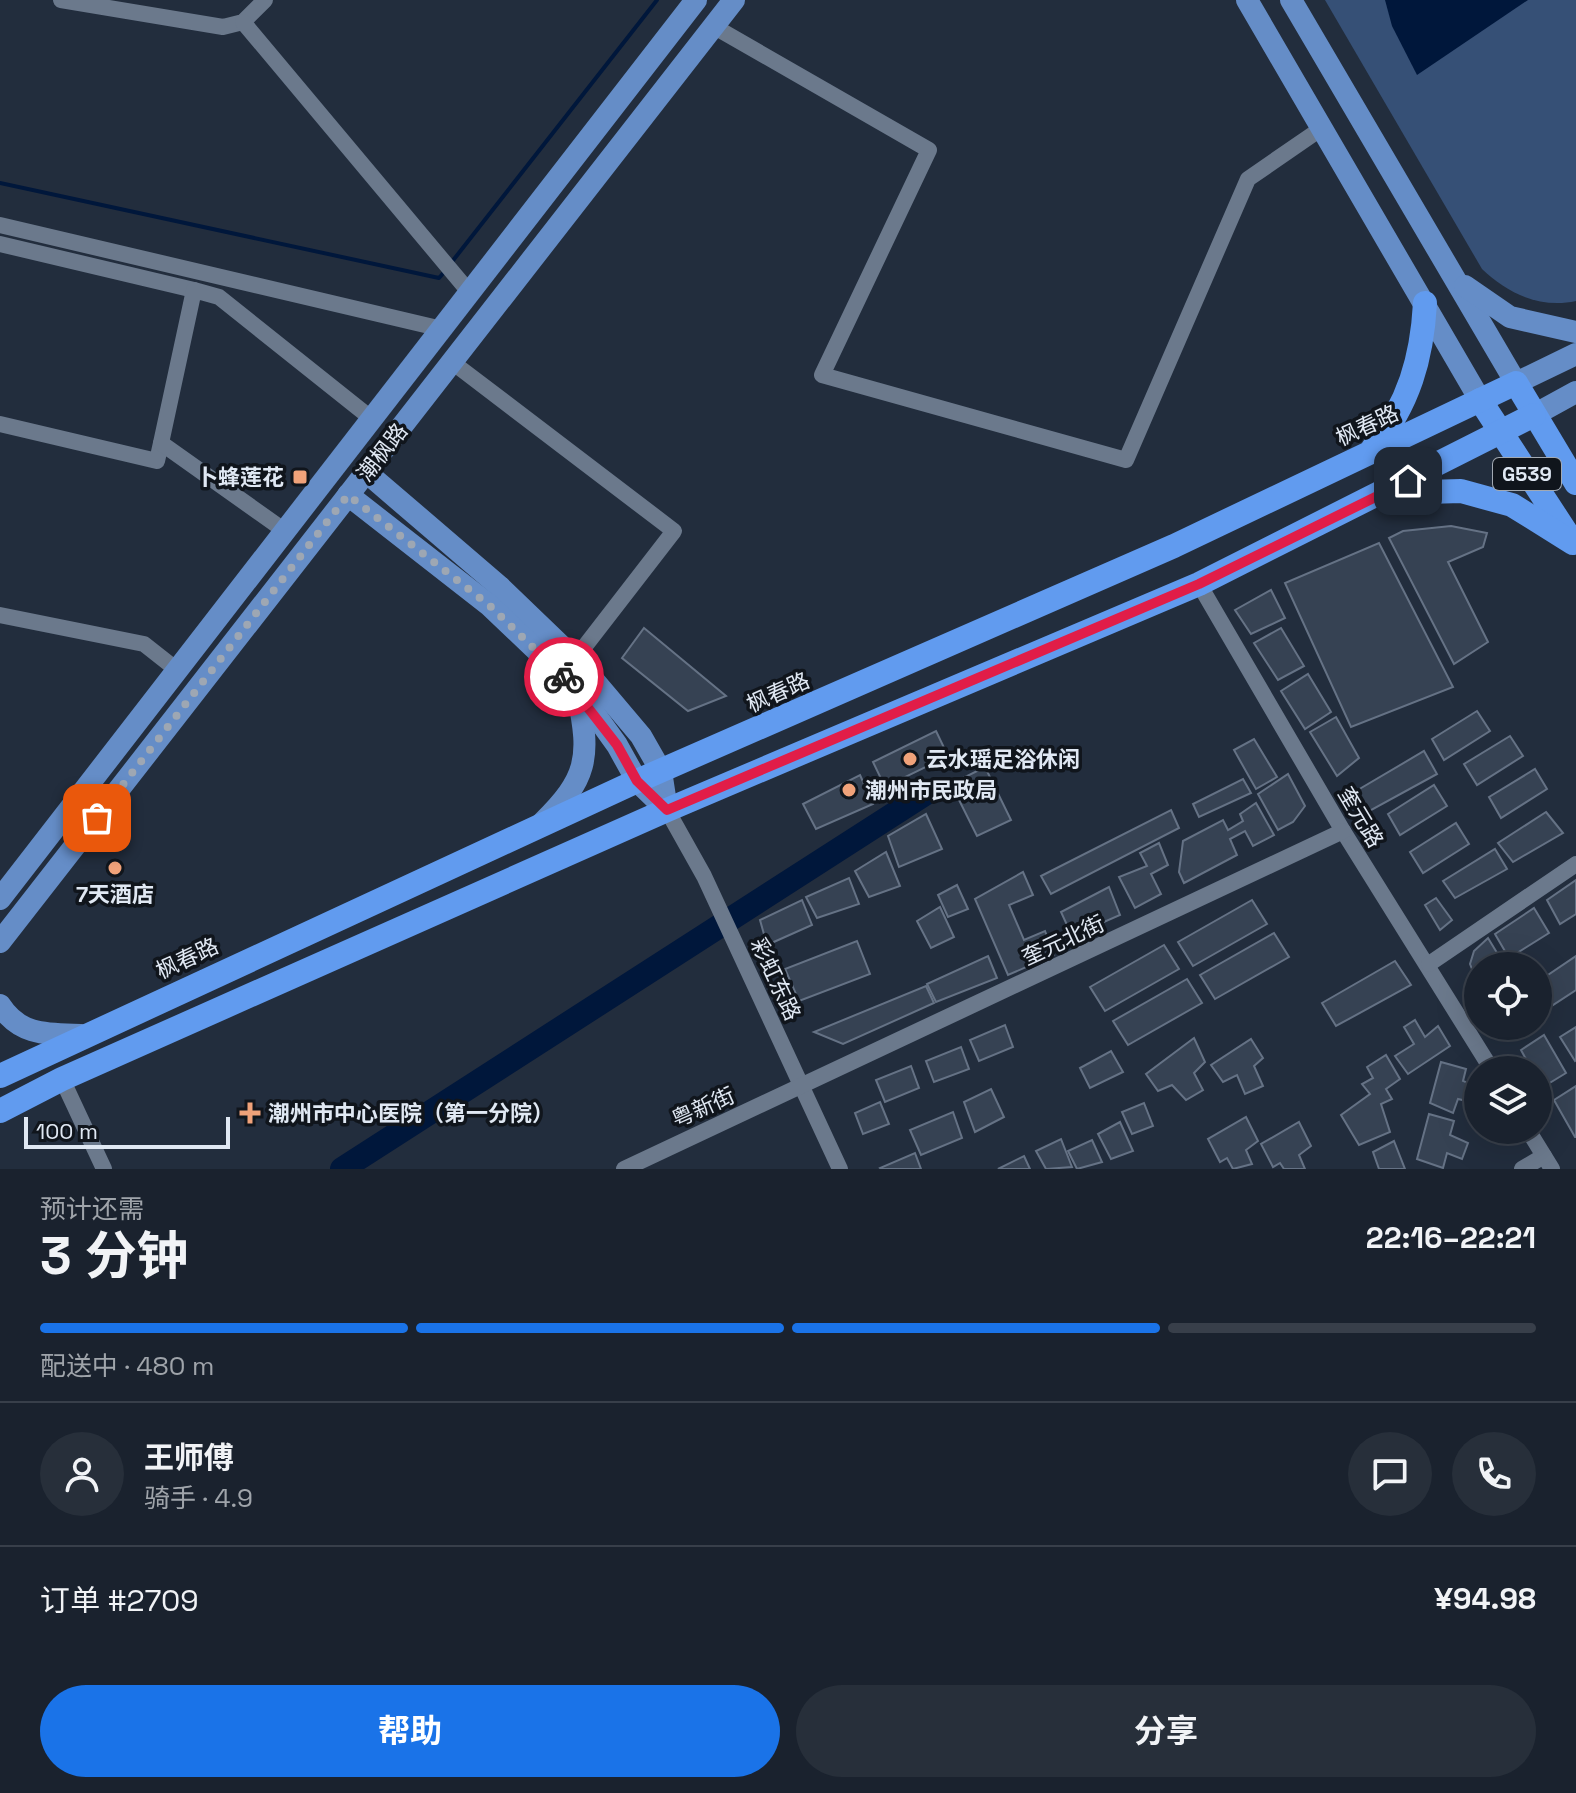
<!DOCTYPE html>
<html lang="zh">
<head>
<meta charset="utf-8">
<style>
  :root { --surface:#1a222e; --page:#272f3a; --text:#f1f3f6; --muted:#9fa4aa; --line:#383f4a; --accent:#1a73e8 }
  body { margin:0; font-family:"Space Grotesk","Noto Sans SC",sans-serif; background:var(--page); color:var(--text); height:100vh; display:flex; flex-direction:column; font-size:30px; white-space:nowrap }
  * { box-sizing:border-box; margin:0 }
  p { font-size:26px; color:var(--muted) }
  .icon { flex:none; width:44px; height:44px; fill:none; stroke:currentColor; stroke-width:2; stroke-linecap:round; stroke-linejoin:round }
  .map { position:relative; height:1169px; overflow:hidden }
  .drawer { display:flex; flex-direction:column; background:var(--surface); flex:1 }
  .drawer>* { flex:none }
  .fabs { position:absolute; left:1464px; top:952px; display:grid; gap:16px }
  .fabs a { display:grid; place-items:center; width:88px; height:88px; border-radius:50%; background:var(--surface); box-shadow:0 8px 32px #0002,0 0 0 2px var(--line); font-size:40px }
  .scale { position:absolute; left:24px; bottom:20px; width:206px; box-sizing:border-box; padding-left:8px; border:4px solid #e0e8f3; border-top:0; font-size:22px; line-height:28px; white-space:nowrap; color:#e0e8f3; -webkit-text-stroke:6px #10151c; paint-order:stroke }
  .pin { position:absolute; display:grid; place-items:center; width:68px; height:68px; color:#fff; margin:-34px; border-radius:16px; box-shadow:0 4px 12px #0006 }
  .courier { position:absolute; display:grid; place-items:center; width:80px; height:80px; margin:-40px; border:6px solid #e11d48; border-radius:50%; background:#fff; color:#222; box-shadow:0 2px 10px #0007 }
  .headline em { font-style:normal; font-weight:700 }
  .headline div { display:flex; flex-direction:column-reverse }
  .headline { display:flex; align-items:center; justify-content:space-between; height:136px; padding:0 40px }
  h1 { font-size:52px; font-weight:700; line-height:60px }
  .bar { display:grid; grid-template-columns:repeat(4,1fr); gap:12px 8px; align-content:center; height:96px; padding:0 40px }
  .bar i { height:10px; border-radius:6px; background:var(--line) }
  .bar .active { background:var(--accent) }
  .bar p { grid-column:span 4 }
  .line { display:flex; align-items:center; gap:20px; padding:0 40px; border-top:2px solid var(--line) }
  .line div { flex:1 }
  .round { display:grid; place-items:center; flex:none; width:84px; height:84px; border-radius:42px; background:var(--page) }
  .primary-button { display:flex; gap:16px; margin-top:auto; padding:16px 40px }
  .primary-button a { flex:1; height:92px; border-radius:48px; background:var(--accent); color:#fff; font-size:32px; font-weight:700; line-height:92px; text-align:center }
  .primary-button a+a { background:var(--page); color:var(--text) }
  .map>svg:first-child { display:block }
</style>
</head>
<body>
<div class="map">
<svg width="1576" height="1169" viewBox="0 0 1576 1169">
  <rect width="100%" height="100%" fill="#222d3d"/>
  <path fill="#365076" d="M1325,0H1576V301C1540,309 1507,293 1482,269Z"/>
  <path fill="#00173b" d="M1385,0H1528L1417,75L1392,26Z"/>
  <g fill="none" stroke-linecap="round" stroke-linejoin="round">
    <g stroke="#00173b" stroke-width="4">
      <path d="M0,183L439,278L446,270"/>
      <path d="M451,263L657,0"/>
    </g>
    <path stroke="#00173b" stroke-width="24" d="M342,1169L925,794"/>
  </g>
  <g fill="#364253" stroke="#657285" stroke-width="2">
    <path d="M1451,526L1487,533L1483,547L1448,562L1488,642L1454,664L1389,538L1403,531Z"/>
    <path d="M1379,543L1453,687L1351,727L1285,583Z"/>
    <path d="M1271,590L1285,618L1251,634L1235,610Z"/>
    <path d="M644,628L726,696L688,711L622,658Z"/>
    <path d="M1281,628L1304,666L1278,680L1254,643Z"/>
    <path d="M1308,674L1331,712L1305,729L1281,691Z"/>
    <path d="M1477,711L1490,731L1444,760L1432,739Z"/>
    <path d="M1336,717L1359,758L1337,776L1310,732Z"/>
    <path d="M936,731L948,756L885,787L873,762Z"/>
    <path d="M1510,736L1523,756L1477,785L1464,764Z"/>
    <path d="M1254,739L1277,777L1256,789L1234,750Z"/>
    <path d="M1424,751L1437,774L1364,814L1351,794Z"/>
    <path d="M985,767L1011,820L977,836L951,784Z"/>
    <path d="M1535,769L1547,789L1501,818L1489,797Z"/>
    <path d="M1288,774L1305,806L1293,822L1278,830L1258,794Z"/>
    <path d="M860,775L873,804L816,829L803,804Z"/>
    <path d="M1243,779L1251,793L1199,817L1193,804Z"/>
    <path d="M1434,785L1447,806L1400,835L1388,814Z"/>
    <path d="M1256,803L1274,835L1253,846L1245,831L1230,839L1237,855L1184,883L1179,872L1183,841L1223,820L1228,830L1243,821L1240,814Z"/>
    <path d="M1171,810L1179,828L1051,894L1041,876Z"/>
    <path d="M1546,812L1563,833L1513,862L1498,843Z"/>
    <path d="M926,814L942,849L899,867L888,836Z"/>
    <path d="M1456,823L1469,844L1423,873L1410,852Z"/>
    <path d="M1159,843L1168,865L1151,874L1161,894L1135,908L1119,877L1147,866L1140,853Z"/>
    <path d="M1495,849L1507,869L1455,898L1443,881Z"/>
    <path d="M886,852L900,886L869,897L855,871Z"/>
    <path d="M1023,872L1033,895L1009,905L1024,940L1045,931L1054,955L1008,975L975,899Z"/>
    <path d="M849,878L859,904L817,918L806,897Z"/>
    <path d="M1576,880V914L1560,924L1547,900Z"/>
    <path d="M957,885L968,909L948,917L938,895Z"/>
    <path d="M1109,887L1120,915L1072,936L1061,912Z"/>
    <path d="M1436,898L1452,920L1440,930L1425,905Z"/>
    <path d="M802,900L812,925L767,945L760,920Z"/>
    <path d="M1252,900L1267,924L1193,966L1178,942Z"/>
    <path d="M940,907L954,937L931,948L917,921Z"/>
    <path d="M1534,908L1549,933L1509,958L1495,934Z"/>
    <path d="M1274,933L1289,957L1215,999L1200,975Z"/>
    <path d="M1488,938L1505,966H1478V984L1470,964L1474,951Z"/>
    <path d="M857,941L870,974L799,1001L785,969Z"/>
    <path d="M1164,945L1179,969L1105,1011L1090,987Z"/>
    <path d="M988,956L997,978L936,1002L927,984Z"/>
    <path d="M1576,956V990L1553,1005L1539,981Z"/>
    <path d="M1395,961L1411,985L1336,1026L1322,1003Z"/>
    <path d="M1187,979L1202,1003L1128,1045L1113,1021Z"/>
    <path d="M926,986L934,1003L843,1044L814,1032Z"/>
    <path d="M1415,1020L1425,1037L1438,1026L1450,1046L1408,1074L1395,1056L1414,1044L1404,1027Z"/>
    <path d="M1005,1025L1013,1047L979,1061L970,1040Z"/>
    <path d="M1503,1026H1530L1510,1038Z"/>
    <path d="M1576,1027V1060L1575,1061L1560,1037Z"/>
    <path d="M1544,1035L1566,1073L1543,1087L1538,1070H1532L1521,1050Z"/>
    <path d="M1194,1038L1205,1062L1194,1073L1203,1090L1186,1100L1172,1085L1158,1091L1146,1074Z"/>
    <path d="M1251,1039L1263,1058L1254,1066L1263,1086L1245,1094L1237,1075L1223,1082L1211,1065Z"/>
    <path d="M961,1047L969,1069L934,1082L926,1061Z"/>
    <path d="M1111,1051L1123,1072L1090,1088L1080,1068Z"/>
    <path d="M1386,1055L1400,1079L1386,1089L1392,1099L1381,1104L1390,1132L1359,1145L1341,1115L1370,1094L1362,1084L1373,1078L1367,1067Z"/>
    <path d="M1441,1062L1466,1069L1463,1081L1478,1087L1475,1103L1458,1099L1453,1113L1430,1103Z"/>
    <path d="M911,1066L919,1088L885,1102L876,1080Z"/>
    <path d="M1576,1086V1137H1575L1554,1100Z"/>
    <path d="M991,1089L1004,1117L975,1132L964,1102Z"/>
    <path d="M880,1102L889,1124L863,1134L855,1113Z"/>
    <path d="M1144,1103L1153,1126L1132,1134L1122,1112Z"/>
    <path d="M953,1112L962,1138L921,1155L910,1130Z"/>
    <path d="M1429,1114L1454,1121L1450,1135L1468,1143L1462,1159L1447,1153L1443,1168L1417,1159Z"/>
    <path d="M1246,1117L1258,1141L1246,1150L1252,1164L1233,1169L1227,1158L1220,1162L1208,1139Z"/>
    <path d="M1120,1122L1133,1151L1111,1159L1098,1134Z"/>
    <path d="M1299,1122L1311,1146L1299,1155L1305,1169H1284L1280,1163L1273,1167L1261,1144Z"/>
    <path d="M1061,1139L1072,1167L1046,1169L1036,1151Z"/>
    <path d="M1092,1140L1102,1162L1077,1169L1068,1151Z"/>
    <path d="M1394,1141L1405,1169H1379L1373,1152Z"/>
    <path d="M915,1153L921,1169H881L880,1168Z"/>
    <path d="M1024,1156L1030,1169H998Z"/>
  </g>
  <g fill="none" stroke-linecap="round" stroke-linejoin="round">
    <g stroke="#6b798c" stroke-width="16">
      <path d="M61,0L223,27L243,22L265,0"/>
      <path d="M243,22L470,293"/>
      <path d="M713,26L929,150L822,375L1126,460L1248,179L1322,128"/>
      <path d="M0,225L442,329"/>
      <path d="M0,244L194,290"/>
      <path d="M452,362L674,531L575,659"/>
      <path d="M0,424L157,461L161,443"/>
      <path d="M285,531L161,443L194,290L219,297L372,419"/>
      <path d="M1199,584L1343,831L1492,1070"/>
      <path d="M0,615L144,644L177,670"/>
      <path d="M667,810L704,876L840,1169"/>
      <path d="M1429,964L1576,864"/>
      <path d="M62,1079L104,1169"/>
      <path d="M1528,1130L1552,1169"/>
      <path d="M624,1169L1343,831"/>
      <path d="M1522,1169L1544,1156"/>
    </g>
    <g stroke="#658dc7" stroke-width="22">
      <path d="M1247,0L1480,400"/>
      <path d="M1291,0L1516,383L1576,354"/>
      <path d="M1465,286L1510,317L1576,332"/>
      <path d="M1534,415L1576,392"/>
      <path d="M366,472L499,586L581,665L641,736L661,771L667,810"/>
      <path d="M348,495L489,605L576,688L617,745L637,781L667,810"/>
      <path d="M542,823C587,779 591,758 578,697"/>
      <path d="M0,899L696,0"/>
      <path d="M0,942L734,0"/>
      <path d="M0,1005C20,1036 47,1034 81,1035"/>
    </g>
    <g stroke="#619bef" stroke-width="24">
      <path d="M1480,400L1568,535"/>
      <path d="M1373,448C1409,404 1422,358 1425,303"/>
      <path d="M1392,493L1461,491L1512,505L1573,543"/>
      <path d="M0,1076L637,781L1174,546L1516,383L1576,483"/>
      <path d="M0,1111L62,1079L667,810L1199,584L1534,415"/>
    </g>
  </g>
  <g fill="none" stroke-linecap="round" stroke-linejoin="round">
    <path stroke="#9ea7b3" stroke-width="8" stroke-dasharray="0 14.4" d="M97,818L348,495L489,605L564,677"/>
    <path stroke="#e11d48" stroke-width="10" d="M564,677L617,745L637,781L667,810L1199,584L1408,481"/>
  </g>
  <g fill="#f0a27a" stroke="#10151c" stroke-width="3">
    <rect x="292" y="469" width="16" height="16" rx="4"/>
    <circle cx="910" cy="759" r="8"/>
    <circle cx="849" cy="790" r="8"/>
    <circle cx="115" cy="868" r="8"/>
    <path d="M246 1101h8v8h8v8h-8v8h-8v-8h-8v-8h8z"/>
  </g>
  <g text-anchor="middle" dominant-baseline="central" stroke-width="7" stroke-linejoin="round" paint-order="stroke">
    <rect fill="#10151c" stroke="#a2a9b2" stroke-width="2" x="1493" y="458" width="68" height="32" rx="6"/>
    <g font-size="20" font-weight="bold" fill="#e0e8f3">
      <text x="1527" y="474">G539</text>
    </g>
    <g font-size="22" fill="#e0e8f3" stroke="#10151c">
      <text transform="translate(1367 425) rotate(-25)">枫春路</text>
      <text transform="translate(382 452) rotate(-52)">潮枫路</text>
      <text transform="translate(778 692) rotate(-24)">枫春路</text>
      <text transform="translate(1361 817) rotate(59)">奎元路</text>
      <text transform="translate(1063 940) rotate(-25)">奎元北街</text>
      <text transform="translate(187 958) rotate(-25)">枫春路</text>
      <text transform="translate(776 979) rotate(65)">彩虹东路</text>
      <text transform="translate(703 1107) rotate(-24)">粤新街</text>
    </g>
    <g font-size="22" font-weight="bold" fill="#e0e8f3" stroke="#10151c" text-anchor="start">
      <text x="284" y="477" text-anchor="end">卜蜂莲花</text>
      <text x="926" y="759">云水瑶足浴休闲</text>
      <text x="865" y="790">潮州市民政局</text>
      <text x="115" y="894" text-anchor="middle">7天酒店</text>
      <text x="268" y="1113">潮州市中心医院（第一分院）</text>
    </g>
  </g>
</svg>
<div class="fabs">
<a><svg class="icon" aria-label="locate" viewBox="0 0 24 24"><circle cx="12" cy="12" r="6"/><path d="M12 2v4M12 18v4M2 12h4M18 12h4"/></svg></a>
<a><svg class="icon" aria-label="layers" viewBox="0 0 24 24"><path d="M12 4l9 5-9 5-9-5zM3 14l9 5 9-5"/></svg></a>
</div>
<div class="scale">100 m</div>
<div class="pin" style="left:97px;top:818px;background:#ea580c"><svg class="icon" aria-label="bag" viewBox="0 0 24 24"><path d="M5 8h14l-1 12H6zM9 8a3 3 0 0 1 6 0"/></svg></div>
<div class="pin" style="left:1408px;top:481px;background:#1f2937"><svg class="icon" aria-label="home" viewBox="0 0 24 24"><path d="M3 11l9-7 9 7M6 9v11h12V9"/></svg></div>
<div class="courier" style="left:564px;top:677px"><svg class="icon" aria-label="bike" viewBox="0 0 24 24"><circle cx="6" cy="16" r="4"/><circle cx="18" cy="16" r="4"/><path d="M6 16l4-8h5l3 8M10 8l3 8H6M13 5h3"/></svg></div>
</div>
<section class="drawer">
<div class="headline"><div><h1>3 分钟</h1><p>预计还需</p></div><em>22:16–22:21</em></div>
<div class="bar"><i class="active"></i><i class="active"></i><i class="active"></i><i></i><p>配送中 · 480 m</p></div>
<div class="line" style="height:144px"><a class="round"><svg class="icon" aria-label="person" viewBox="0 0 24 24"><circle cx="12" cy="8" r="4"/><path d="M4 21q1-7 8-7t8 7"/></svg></a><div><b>王师傅</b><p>骑手 · 4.9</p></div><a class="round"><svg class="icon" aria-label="chat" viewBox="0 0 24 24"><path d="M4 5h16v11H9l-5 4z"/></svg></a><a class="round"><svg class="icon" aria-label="phone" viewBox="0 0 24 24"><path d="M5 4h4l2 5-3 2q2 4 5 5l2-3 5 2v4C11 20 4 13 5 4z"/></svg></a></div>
<div class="line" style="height:104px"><div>订单 #2709</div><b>¥94.98</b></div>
<div class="primary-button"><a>帮助</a><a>分享</a></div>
</section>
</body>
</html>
